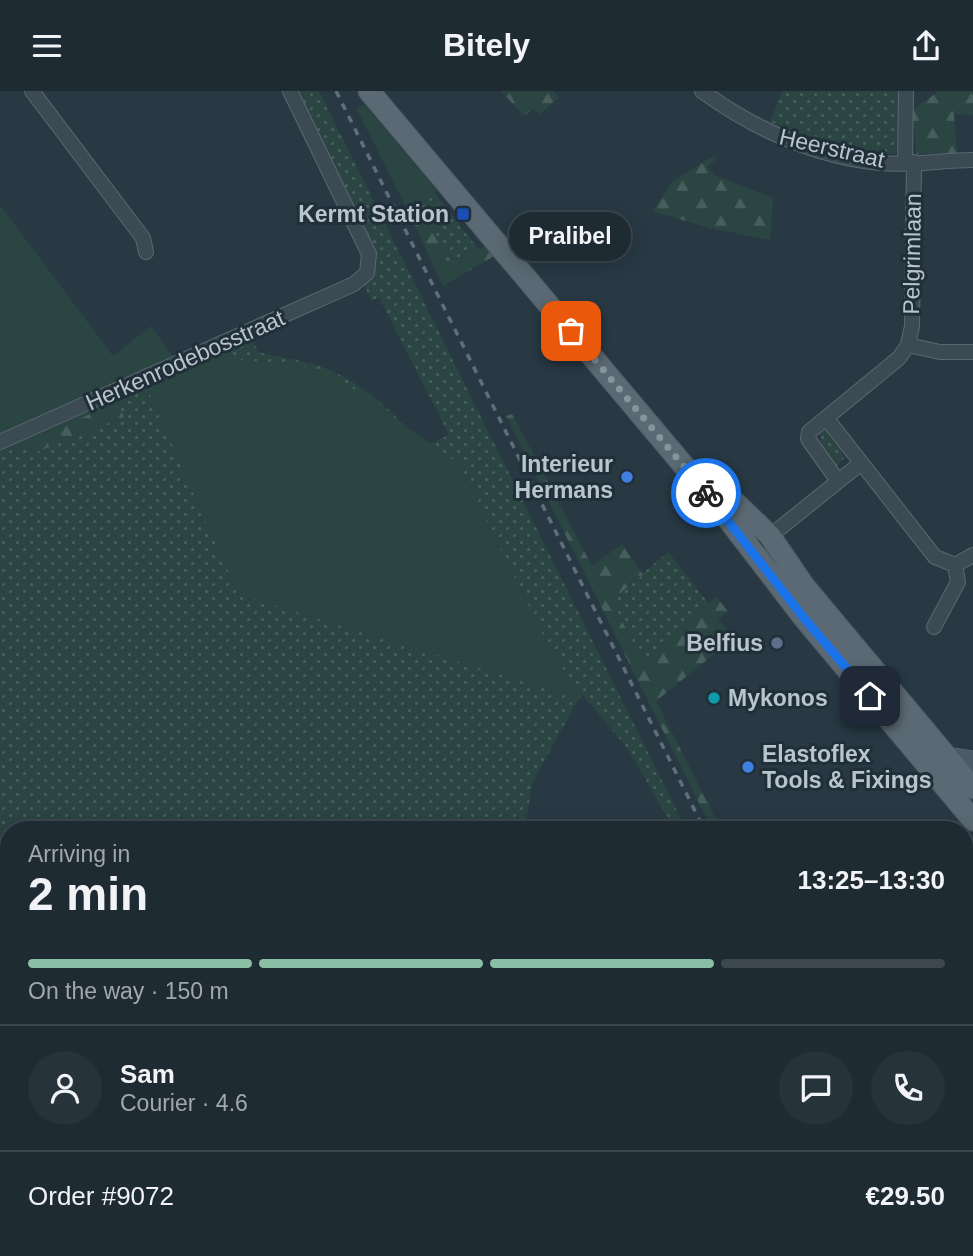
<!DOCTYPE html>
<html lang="en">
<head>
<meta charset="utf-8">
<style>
  :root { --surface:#1e2b33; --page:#26333b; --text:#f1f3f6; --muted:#a1a7ac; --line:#3c474e; --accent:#8abfa5 }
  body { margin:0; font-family:Arial,sans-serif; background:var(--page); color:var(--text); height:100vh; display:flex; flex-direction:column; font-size:26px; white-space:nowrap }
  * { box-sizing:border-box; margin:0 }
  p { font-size:23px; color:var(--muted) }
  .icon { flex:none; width:38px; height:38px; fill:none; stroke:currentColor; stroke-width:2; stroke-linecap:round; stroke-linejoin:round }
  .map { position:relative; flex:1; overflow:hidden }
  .panel { position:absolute; left:0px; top:730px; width:973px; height:436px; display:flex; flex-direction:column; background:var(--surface); border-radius:28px 28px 0 0; box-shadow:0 4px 18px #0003,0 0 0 2px var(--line) }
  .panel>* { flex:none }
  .pin { position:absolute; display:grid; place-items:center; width:60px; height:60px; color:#fff; margin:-30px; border-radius:14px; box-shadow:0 4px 10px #0006 }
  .courier { position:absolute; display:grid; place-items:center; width:70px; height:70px; margin:-35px; border:5px solid #1a73e8; border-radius:50%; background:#fff; color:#222; box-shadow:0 2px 9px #0007 }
  .bubble { position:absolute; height:49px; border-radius:24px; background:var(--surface); box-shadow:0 4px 18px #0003,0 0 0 2px var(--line); font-size:23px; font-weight:600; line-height:49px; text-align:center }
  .headline em { font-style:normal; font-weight:600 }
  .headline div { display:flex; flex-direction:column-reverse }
  .headline { display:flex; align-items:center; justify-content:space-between; height:119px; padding:0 28px }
  h1 { font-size:46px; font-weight:600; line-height:52px }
  .bar { display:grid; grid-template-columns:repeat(4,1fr); gap:10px 7px; align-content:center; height:84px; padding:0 28px }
  .bar i { height:9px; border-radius:5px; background:var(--line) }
  .bar .selected { background:var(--accent) }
  .bar p { grid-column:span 4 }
  .line { display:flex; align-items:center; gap:18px; padding:0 28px; border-top:2px solid var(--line) }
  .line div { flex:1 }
  .round { display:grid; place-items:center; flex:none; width:74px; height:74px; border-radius:37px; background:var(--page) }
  header { display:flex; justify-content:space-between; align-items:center; height:91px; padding:0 28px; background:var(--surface); font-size:32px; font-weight:600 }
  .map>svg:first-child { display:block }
</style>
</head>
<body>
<header><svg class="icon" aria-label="menu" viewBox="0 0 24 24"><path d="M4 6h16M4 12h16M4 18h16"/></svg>Bitely<svg class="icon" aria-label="share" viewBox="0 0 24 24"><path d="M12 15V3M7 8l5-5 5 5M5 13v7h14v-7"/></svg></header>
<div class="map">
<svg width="973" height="1165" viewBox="0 0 973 1165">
  <defs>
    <pattern id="grass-dots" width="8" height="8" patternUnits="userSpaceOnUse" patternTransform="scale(1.75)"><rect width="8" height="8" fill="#2a4542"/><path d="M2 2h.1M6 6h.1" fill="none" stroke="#475e5c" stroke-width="1.8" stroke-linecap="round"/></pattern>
    <pattern id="forest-firs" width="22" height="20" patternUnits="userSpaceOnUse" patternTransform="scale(1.75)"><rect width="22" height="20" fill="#2a4542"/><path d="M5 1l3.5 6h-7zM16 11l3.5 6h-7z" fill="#475e5c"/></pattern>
  </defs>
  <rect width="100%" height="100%" fill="#283944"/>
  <g fill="url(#grass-dots)">
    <path d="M297,0H319L686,738H674L628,658L583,604L575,614L532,693L525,738H9V831L0,829V357L23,346L32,362L124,326L115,305L251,246L258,261C278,266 302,269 322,276C363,291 396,323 423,356L449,344L379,206L372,210L363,192L371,182Z"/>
    <path d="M782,0H899L896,62C873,68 794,41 770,31Z"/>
    <path d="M435,102L479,159L456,175L450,169L420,114Z"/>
    <path d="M825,338C837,344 840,355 844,367L838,374H834L822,358L820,342Z"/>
    <path d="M668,461L709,513L643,571L611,509Z"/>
    <path d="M387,1157H488L490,1165H390Z"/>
  </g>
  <g fill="url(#forest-firs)">
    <path d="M501,0H553L559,6L540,23L533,18L524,25Z"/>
    <path d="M939,0H973V24L954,23L957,62L917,63L912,19Z"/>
    <path d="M715,64V69L707,76L716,85L773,107L770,149L710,137L652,120L673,90Z"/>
    <path d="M420,114L450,169L456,175L485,155L494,165L443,195L409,122Z"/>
    <path d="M115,305L124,326L32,363L23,346Z"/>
    <path d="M512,323L592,475L622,453L643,484L611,509L643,570L716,506L728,520L718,528L734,547L656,610L721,738H712L506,325Z"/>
    <path d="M969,979L973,983V1083L964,1086V983Z"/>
    <path d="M488,1157H582L584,1165H490Z"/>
  </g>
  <g fill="#2a4542">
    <path d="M365,14L437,100L409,122L356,17Z"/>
    <path d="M0,114L113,265L151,235L183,280L213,267L295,273L335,285L459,373L541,540L580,608L238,503L147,297L0,364Z"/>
  </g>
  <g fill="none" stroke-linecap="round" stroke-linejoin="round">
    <defs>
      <g id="street">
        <path d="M32,0L143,147L146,161"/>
        <path d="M702,0C754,38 816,66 881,72C911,75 943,69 973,69"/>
        <path d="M905,71L906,0"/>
        <path d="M908,254L940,261H973"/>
        <path d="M827,328L935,466L955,474L973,464"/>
        <path d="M0,351L354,193L367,182L369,163L290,0"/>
        <path d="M838,390L808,348L809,341L899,267L908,254L912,235L914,71"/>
        <path d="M764,450L861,372"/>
        <path d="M934,536L958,491L955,474"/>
        <path d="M0,832L9,835"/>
        <path d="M964,913L973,906"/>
        <path d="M661,1157L663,1165"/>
      </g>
      <path id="secondary" d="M946,666L973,670"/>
      <g id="primary">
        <path d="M369,0L721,419L804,527L973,729"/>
        <path d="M718,395L770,445L804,495L973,697"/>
      </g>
    </defs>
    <use href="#street" stroke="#5a6871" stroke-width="16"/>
    <use href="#secondary" stroke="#5a6871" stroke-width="21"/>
    <use href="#primary" stroke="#495660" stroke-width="23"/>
    <use href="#street" stroke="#3c4a53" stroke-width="14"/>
    <use href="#secondary" stroke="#4a5a66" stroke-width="19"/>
    <use href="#primary" stroke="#5a6973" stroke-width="21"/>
    <g stroke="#5e6f7a" stroke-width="3.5" stroke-dasharray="7 7" stroke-linecap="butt">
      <path d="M336,0L704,738"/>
      <path d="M905,1157L909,1165"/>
    </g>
  </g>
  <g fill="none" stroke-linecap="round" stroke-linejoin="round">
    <path stroke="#86949d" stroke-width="7" stroke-dasharray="0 12.6" d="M571,240L706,402"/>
    <path stroke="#1a73e8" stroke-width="9" d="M706,402L804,527L870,605"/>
  </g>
  <rect fill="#1a4fb4" stroke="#202f39" stroke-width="2.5" x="456" y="116" width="14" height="14" rx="3.5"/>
  <g fill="#3f7fe0" stroke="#202f39" stroke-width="2.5">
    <circle cx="627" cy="386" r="7"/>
    <circle cx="748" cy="676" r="7"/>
  </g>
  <circle fill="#5c6f8a" stroke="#202f39" stroke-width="2.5" cx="777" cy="552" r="7"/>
  <circle fill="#0f9aa8" stroke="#202f39" stroke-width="2.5" cx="714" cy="607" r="7"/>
  <g text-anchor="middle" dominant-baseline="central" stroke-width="6" stroke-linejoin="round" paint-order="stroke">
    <g font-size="23" fill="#b9c5cd" stroke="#202f39">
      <text transform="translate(832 57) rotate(13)">Heerstraat</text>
      <text transform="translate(912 163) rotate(-89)">Pelgrimlaan</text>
      <text transform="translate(185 269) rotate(-24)">Herkenrodebosstraat</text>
    </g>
    <g font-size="23" font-weight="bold" fill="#b9c5cd" stroke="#202f39" text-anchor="end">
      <text x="449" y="123">Kermt Station</text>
      <text x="613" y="373">Interieur<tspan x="613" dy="26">Hermans</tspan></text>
      <text x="763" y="552">Belfius</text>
      <text x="728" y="607" text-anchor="start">Mykonos</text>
      <text x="762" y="663" text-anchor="start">Elastoflex<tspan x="762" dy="26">Tools &amp; Fixings</tspan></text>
    </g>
  </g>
</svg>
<div class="pin" style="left:571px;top:240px;background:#ea580c"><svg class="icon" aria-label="bag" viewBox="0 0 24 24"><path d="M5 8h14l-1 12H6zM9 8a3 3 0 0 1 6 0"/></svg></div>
<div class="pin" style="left:870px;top:605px;background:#1f2937"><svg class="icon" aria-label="home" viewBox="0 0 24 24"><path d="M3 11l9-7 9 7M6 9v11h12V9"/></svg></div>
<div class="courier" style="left:706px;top:402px"><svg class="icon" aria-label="bike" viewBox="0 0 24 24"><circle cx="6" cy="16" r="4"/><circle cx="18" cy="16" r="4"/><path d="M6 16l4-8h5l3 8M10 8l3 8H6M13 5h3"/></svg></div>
<div class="bubble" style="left:509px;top:121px;width:122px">Pralibel</div>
<section class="panel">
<div class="headline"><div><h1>2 min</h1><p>Arriving in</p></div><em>13:25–13:30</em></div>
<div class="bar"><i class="selected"></i><i class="selected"></i><i class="selected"></i><i></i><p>On the way · 150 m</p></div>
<div class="line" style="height:126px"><a class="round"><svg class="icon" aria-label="person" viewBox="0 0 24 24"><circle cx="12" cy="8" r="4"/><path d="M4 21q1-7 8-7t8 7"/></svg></a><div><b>Sam</b><p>Courier · 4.6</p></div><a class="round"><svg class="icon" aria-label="chat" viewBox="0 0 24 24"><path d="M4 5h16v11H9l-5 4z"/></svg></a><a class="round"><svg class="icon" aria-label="phone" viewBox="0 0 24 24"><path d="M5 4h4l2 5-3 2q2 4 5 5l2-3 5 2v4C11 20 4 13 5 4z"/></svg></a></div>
<div class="line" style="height:91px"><div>Order #9072</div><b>€29.50</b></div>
</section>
</div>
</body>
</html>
